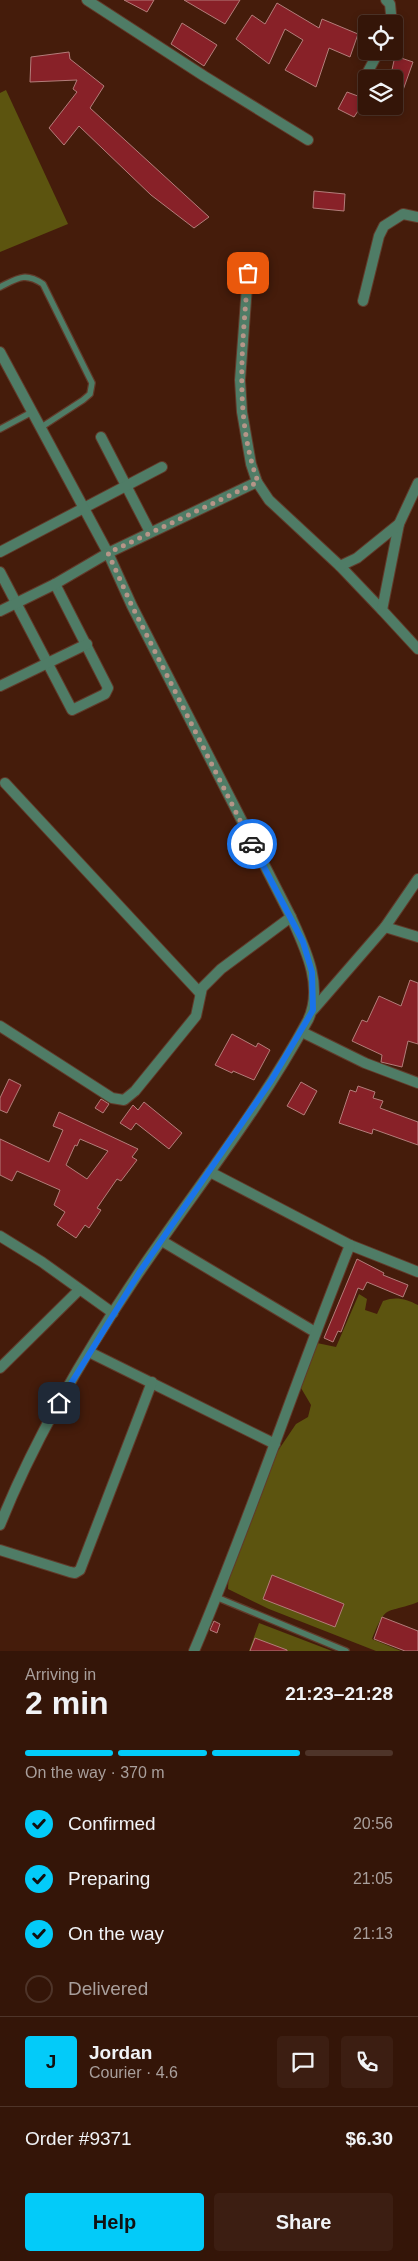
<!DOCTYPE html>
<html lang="en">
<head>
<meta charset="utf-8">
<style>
  :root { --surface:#341508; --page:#3c1e12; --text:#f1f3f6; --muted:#a99f9c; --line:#4e3429; --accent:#03cbf9 }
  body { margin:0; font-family:Arial,sans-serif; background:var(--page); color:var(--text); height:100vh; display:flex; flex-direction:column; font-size:19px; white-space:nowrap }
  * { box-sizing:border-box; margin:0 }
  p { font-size:16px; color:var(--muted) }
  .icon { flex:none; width:28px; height:28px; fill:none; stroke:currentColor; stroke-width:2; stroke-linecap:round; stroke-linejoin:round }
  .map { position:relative; height:1651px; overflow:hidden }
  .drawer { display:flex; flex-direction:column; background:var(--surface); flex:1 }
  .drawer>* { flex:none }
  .fabs { position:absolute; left:358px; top:15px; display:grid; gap:10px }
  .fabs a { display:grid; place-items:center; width:45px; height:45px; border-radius:5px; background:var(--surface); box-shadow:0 2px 8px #0003,0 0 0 1px var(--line); font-size:25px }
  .pin { position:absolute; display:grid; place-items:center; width:42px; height:42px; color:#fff; margin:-21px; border-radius:10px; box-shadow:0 2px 8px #0006 }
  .courier { position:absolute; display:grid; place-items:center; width:50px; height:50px; margin:-25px; border:4px solid #1a73e8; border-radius:50%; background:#fff; color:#222; box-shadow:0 1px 6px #0007 }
  .overview em { font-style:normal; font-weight:700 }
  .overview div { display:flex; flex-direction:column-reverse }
  .overview { display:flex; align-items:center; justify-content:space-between; height:85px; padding:0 25px }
  h1 { font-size:32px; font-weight:700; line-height:38px }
  .bar { display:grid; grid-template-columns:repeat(4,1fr); gap:8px 5px; align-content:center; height:60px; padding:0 25px }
  .bar i { height:6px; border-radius:4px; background:var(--line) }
  .bar .current { background:var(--accent) }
  .bar p { grid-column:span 4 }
  .line { display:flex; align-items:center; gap:12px; padding:0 25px; border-top:1px solid var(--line) }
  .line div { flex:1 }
  .round { display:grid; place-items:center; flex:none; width:52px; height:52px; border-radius:5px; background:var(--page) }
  ol { padding:0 25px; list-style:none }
  li { display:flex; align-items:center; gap:15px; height:55px }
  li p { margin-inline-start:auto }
  li .icon { padding:5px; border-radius:50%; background:var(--accent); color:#111; stroke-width:4 }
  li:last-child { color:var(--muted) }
  li i { width:28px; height:28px; border:2px solid var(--line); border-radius:50% }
  .primary-button { display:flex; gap:10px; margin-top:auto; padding:10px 25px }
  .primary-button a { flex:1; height:58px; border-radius:5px; background:var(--accent); color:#111; font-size:20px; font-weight:700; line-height:58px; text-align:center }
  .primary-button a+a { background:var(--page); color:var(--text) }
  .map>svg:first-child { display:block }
</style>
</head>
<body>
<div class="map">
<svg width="418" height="1651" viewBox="0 0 418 1651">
  <rect width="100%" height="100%" fill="#451c0b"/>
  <g fill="#5c540f">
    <path d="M6,90L68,224L0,252V93Z"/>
    <path d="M359,1294L367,1299L365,1310L377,1314L383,1301C396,1296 406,1299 418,1305V1602C385,1615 387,1602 372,1639L401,1651H376L269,1609L228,1589L229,1569L271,1461L296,1424L308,1417L311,1405L301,1388L317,1343L336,1347Z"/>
    <path d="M259,1623L332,1651H249Z"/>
  </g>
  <g fill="#882128" stroke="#b37d7a" fill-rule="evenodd">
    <path d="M124,0H154L147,12Z"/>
    <path d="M184,0H240L225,24Z"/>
    <path d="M277,3L319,28L322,19L358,34L350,57L329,48L316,87L285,70L303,40L285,29L269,64L236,39L252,15L265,24Z"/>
    <path d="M182,23L217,45L204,66L171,44Z"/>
    <path d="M69,52L70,59L104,86L90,108L209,217L194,228L151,195L79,126L64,145L49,128L77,92L73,89L77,80L30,82L31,57Z"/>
    <path d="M395,56L413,62L402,93L394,91V79H390Z"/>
    <path d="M347,92L366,99L354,117L338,109Z"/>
    <path d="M314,191L345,194L344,211L313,208Z"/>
    <path d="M410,980L418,983V1044L408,1041L402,1067L381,1062L382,1055L352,1041L362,1020L367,1022L379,996L401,1006Z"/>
    <path d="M232,1034L256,1047L258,1043L270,1050L254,1080L233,1071L232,1073L215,1065Z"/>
    <path d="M9,1079L21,1085L7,1113L0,1110V1098Z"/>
    <path d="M301,1082L317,1091L304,1115L287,1106Z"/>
    <path d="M358,1086L375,1092L373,1098L383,1101L380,1108L418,1122V1145L373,1129L372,1134L339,1123L350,1090L356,1092Z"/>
    <path d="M101,1099L109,1104L103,1113L95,1108Z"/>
    <path d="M144,1102L182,1133L169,1149L136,1123L131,1130L120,1123L133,1105L138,1110Z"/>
    <path d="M59,1112L138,1149L132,1157L137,1160L121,1181L117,1179L97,1208L101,1210L89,1228L85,1225L76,1238L57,1225L65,1212L54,1205L60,1190L17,1171L12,1181L0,1175V1139L49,1162L63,1130L53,1126ZM80,1139L108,1151L87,1179L66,1165L75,1145L77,1146Z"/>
    <path d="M357,1259L384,1273L383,1275L408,1285L403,1297L367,1282L363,1290L358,1288L341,1332L338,1331L333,1342L324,1338Z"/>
    <path d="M272,1575L344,1604L335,1627L263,1599Z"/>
    <path d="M382,1617L418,1631V1651H405L374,1639Z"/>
    <path d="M214,1621L220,1624L217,1633L210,1630Z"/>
    <path d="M255,1638L287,1650V1651H250Z"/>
  </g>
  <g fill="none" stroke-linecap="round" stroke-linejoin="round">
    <defs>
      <g id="service">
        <path d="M0,287C18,278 25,272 43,284L92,383L90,394L83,400L40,428"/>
        <path d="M0,429L32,412"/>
        <path d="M216,1597L346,1651"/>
      </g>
      <g id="minor">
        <path d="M87,0L204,76L308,140"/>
        <path d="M386,0L390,4L392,24"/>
        <path d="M365,77L379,51"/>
        <path d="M248,273L240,380L242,412L251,464L257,482L269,500L340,566L382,610"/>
        <path d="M363,301L379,236L384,226L403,214L418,217"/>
        <path d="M101,437L150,532"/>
        <path d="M418,483L399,524L382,610L418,649"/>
        <path d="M0,552L162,467"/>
        <path d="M108,553L257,482"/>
        <path d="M340,566L357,558L399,524"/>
        <path d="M0,572L72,710L105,694L108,688L55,584"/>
        <path d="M0,686L87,644"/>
        <path d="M5,783L200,993"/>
        <path d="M385,927L418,937"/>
        <path d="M313,1010L385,927L418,879"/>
        <path d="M0,1026L112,1098L124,1100L135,1091L196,1016L202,988L221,969L291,917"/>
        <path d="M302,1032L365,1063L418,1083"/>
        <path d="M210,1172L350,1245L418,1272"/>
        <path d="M0,1236L42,1262L113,1313"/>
        <path d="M162,1241L315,1332"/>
        <path d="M89,1352L275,1444"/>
        <path d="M0,1368L79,1290"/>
        <path d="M0,1550L70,1572L75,1573L80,1570L152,1382"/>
        <path d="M194,1651C251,1517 296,1379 350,1245"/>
      </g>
      <g id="tertiary">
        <path d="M0,352L108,553L132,606L291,917C305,948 324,986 308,1020C260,1109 195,1190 138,1274C85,1353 35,1437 0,1525"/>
        <path d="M0,611L55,584L108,553"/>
      </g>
    </defs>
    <use href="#service" stroke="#613a2a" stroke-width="8"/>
    <use href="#minor" stroke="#613a2a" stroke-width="12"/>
    <use href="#tertiary" stroke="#613a2a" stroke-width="12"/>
    <use href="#service" stroke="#4f7c66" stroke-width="5.5"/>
    <use href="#minor" stroke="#4f7c66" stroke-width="10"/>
    <use href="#tertiary" stroke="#4f7c66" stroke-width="10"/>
  </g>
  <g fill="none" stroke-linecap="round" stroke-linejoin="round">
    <path stroke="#b59588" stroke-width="5" stroke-dasharray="0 9" d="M248,273C243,343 233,414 258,482L108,553L132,606L252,844"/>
    <path stroke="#1a73e8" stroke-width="6" d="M59,1403L139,1273L271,1081L313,1010L312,972L303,942L252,844"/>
  </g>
</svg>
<div class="fabs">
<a><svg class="icon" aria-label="locate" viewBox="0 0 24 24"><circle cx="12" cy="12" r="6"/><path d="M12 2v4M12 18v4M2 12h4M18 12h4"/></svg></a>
<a><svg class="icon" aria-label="layers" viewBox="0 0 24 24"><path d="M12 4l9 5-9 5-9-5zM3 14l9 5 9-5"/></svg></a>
</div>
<div class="pin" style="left:248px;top:273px;background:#ea580c"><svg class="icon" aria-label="bag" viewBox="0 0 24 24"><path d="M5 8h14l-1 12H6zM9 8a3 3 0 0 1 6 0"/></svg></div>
<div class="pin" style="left:59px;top:1403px;background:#1f2937"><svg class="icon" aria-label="home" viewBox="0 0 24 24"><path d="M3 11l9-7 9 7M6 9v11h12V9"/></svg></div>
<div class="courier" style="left:252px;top:844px"><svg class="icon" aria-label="car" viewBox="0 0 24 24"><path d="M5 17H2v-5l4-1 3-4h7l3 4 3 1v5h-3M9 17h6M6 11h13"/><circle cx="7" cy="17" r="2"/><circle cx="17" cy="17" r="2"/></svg></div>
</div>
<section class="drawer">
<div class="overview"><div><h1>2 min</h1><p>Arriving in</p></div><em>21:23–21:28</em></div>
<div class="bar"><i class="current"></i><i class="current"></i><i class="current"></i><i></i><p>On the way · 370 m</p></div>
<ol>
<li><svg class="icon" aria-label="check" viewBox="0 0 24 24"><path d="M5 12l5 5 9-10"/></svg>Confirmed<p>20:56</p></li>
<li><svg class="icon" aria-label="check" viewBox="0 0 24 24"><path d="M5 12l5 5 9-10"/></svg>Preparing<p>21:05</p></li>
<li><svg class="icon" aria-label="check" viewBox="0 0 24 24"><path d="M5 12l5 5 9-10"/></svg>On the way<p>21:13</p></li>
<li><i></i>Delivered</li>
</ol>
<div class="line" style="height:90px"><b class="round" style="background:var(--accent);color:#111">J</b><div><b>Jordan</b><p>Courier · 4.6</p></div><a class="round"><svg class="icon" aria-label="chat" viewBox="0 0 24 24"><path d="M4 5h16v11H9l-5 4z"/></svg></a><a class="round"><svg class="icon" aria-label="phone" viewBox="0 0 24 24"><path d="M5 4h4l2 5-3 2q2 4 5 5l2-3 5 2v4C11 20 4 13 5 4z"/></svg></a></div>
<div class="line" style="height:65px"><div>Order #9371</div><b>$6.30</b></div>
<div class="primary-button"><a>Help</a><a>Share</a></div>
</section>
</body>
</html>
